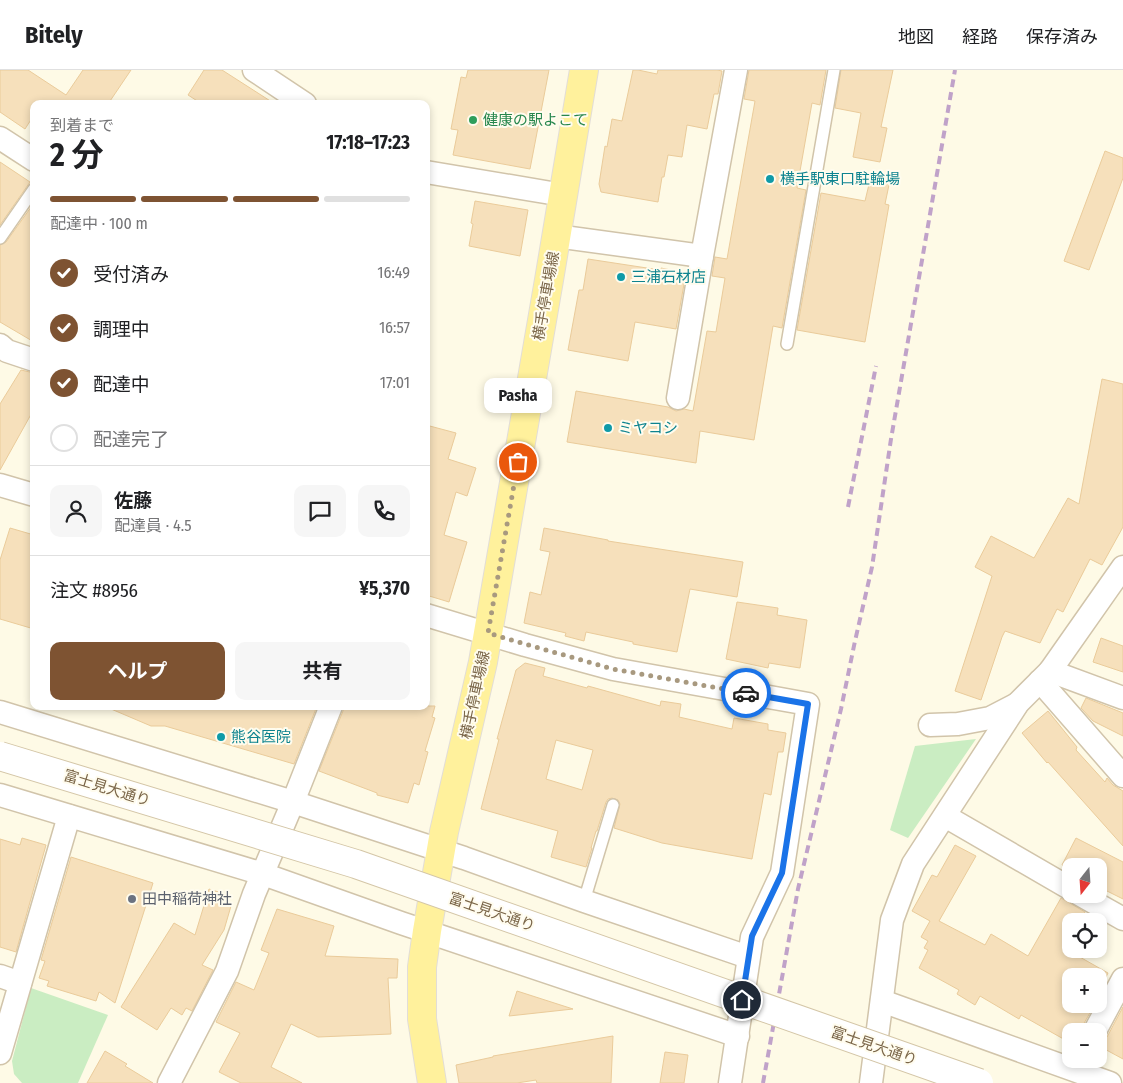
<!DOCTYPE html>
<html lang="ja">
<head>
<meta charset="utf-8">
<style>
  :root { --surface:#fff; --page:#f6f6f6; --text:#202124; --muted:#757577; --line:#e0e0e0; --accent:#7e5332 }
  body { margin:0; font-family:"Fira Sans Condensed","Noto Sans JP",sans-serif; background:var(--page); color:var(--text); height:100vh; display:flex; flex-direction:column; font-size:19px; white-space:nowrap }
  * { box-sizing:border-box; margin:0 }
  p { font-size:16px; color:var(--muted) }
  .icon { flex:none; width:28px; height:28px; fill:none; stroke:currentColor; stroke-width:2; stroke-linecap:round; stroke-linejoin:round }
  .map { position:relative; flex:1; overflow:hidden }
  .drawer { position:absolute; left:30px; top:30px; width:400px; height:610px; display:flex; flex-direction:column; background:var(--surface); border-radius:10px; box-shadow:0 2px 8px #0003 }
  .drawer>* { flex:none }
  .needle { width:32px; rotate:197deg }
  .controls { position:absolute; left:1062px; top:788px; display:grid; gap:10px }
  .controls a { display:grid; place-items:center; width:45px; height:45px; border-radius:10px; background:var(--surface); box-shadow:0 2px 8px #0003; font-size:25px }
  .pin { position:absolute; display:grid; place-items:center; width:42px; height:42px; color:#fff; margin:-21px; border:2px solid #fff; border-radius:50%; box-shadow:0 1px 5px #0007 }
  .courier { position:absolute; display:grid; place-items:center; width:50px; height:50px; margin:-25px; border:4px solid #1a73e8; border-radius:50%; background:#fff; color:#222; box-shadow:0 1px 6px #0007 }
  .bubble { position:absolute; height:35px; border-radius:10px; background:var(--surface); box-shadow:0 2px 8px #0003; font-size:16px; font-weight:700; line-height:35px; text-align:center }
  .head em { font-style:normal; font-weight:700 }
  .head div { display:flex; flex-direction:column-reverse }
  .head { display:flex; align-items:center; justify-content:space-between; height:85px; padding:0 20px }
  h1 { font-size:32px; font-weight:700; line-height:38px }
  .bar { display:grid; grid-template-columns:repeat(4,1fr); gap:8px 5px; align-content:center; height:60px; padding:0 20px }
  .bar i { height:6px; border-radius:4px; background:var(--line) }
  .bar .on { background:var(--accent) }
  .bar p { grid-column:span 4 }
  .line { display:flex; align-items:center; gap:12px; padding:0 20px; border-top:1px solid var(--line) }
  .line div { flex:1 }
  .round { display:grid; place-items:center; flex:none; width:52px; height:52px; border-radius:10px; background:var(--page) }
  ol { padding:0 20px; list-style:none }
  li { display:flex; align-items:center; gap:15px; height:55px }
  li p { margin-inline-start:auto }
  li .icon { padding:5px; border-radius:50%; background:var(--accent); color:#fff; stroke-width:4 }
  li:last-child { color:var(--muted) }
  li i { width:28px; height:28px; border:2px solid var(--line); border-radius:50% }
  .primary-button { display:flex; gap:10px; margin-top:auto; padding:10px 20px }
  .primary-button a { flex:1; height:58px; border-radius:10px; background:var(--accent); color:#fff; font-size:20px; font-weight:700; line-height:58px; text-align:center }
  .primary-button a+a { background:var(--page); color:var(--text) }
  header { display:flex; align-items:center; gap:30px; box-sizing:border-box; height:70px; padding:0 25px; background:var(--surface); border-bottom:1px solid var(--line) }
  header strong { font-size:24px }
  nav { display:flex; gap:28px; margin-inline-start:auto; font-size:18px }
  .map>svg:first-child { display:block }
</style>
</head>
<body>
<header>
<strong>Bitely</strong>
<nav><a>地図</a><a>経路</a><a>保存済み</a></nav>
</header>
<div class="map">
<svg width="1123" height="1013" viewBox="0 0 1123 1013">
  <rect width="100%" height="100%" fill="#fefae6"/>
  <g fill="#caedc2">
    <path d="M976,669L908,768L890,760L915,676Z"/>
    <path d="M31,918L108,945L78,1013H22L14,1004L12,991Z"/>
  </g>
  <g fill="#f6e0bb" stroke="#eacb9a" fill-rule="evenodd">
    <path d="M0,0H28L66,25L83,0H131L108,34H34V45L25,59L0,42Z"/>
    <path d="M204,0H222L275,34H202L188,25Z"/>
    <path d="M468,0H549L530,99L453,85L458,60L451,59L461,7L466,8Z"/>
    <path d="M633,0H638L657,4L658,0H717L722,1L718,24H714L707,59L687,55L682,87L668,85L664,107H662L658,132L601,122L599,114L605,76L607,77L612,49L622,51Z"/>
    <path d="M749,0H826L820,35L812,33L797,118L806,120L782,258L773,256L754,370L700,361L696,393L567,372L576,321L668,337L676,341L684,339L693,341L707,261L716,262L725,208L712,206L715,187L727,189L755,31L744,29Z"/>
    <path d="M841,0H893L881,57L887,58L880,92L853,87L861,43L835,38Z"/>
    <path d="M1105,81L1123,88V108L1089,200L1064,191Z"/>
    <path d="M0,92L30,112L0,155Z"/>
    <path d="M871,106L890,110L885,134L889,135L865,272L797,260L821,123L865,131Z"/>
    <path d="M475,131L528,140L520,186L469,176L473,154L471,153Z"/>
    <path d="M34,133V272L0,252V175L6,172Z"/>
    <path d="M588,189L660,200L661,198L686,203L676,259L635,252L628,291L568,280L579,220H583Z"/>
    <path d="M21,300L34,303V339L0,400V334Z"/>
    <path d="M1102,309L1123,314V457L1102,495L1090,489L1063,542L1057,539L1040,573L1005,561L1002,567L981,630L955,621L992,506L975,497L991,466L1034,488L1068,428L1079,434Z"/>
    <path d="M426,355L456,363L448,389L476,398L467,426L456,422L444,465L467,472L449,532L426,525Z"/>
    <path d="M10,458L34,465V559L0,549V490Z"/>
    <path d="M544,458L608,470V471L743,492L737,527L690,519L677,582L633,574V572L586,562L584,571L565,566L566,563L524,553L530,522L541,525L550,482L540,480Z"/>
    <path d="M737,532L778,538L777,545L807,550L800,598L769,593L768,598L726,589Z"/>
    <path d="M1101,568L1123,576V602L1093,592Z"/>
    <path d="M525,593L545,598L543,606L587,618L588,616L660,636L661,631L681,634L679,647L732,659L734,648L768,654V660L786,663L783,682H778L771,725L764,723L752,789L662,773L614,758L620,734L618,730L612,728L608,729L606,732L597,761H596L591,778H592L586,797L551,787L558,761L481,739L499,669H497L516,600ZM556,670L593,680L582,720L546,709Z"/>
    <path d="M1086,628L1123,643V666L1093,651L1081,638Z"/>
    <path d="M104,636H317L294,694L165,656H151Z"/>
    <path d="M344,636H435L432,647L435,648L425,681L428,682L419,715L414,713L408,733L377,725V723L319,701L343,641Z"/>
    <path d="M1048,641L1077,677L1076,680L1105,712L1107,708L1113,715L1123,721V776L1048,692L1047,693L1022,663Z"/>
    <path d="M22,768L46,775L16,882L0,877V769L20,775Z"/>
    <path d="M1076,768L1123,792V829L1099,817V818V796H1071V800L1062,795Z"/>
    <path d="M955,775L976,786L939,851L985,875L991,864L1028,886L1061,828L1068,832L1073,835L1085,842L1080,851H1071V882L1108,903L1099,921V906H1071V934H1095L1083,955L1082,961H1071V965L1067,971L1021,945L1019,949L980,926L975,935L957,924L959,920L919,898L928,880L924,878L928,871L921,867L930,851L912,841L932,805L937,807Z"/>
    <path d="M71,787L153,813L115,933L99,922L96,931L47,916L49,911L39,908L45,891L41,890Z"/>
    <path d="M209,819L225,824L231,836L224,860L202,895L213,900L192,941L186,938L182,945L171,938L157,960L121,937L174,853L195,865Z"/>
    <path d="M277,839L334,856L325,886L398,889L397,908H388L391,964L318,967L291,954L271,997L302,1013H241L219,1002L240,963L216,952L236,912L254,920L269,883L261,880Z"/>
    <path d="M517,921L573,939L509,946Z"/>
    <path d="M1123,937V989L1099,976V973L1102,972L1107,967Z"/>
    <path d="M613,966L611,1013H537L536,1010L517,1013H459L456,995L493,987V986Z"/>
    <path d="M105,981L127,994L125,996L153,1013H87Z"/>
    <path d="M665,982L688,985L684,1013H660Z"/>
  </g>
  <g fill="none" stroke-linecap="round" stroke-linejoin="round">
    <defs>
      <g id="lane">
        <path d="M0,168L34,119"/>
        <path d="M787,274L834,0"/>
        <path d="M584,831L613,735"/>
      </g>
      <g id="street">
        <path d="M254,0L305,34"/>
        <path d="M0,68L34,90"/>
        <path d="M426,102L563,125"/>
        <path d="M556,166L702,186"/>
        <path d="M0,275L7,281L34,290"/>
        <path d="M678,328L702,186L736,0"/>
        <path d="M0,415L34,425"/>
        <path d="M426,545L525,575L613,599L808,634L782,803L752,867L730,1013"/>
        <path d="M1050,601L1123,628"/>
        <path d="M1040,611L1123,706"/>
        <path d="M0,642L293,732L464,788L584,831L748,887"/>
        <path d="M930,655L958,654L990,648L1017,634"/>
        <path d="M0,725L263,804L401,853L738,966"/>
        <path d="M945,746L1071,819"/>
        <path d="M1079,824L1123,849"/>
        <path d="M0,906L20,913"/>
        <path d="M882,931L1110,1013"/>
        <path d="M1095,961L1123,909"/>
        <path d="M0,983L69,746"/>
        <path d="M169,1013L227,901L254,824L293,732L331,636"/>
        <path d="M871,1013L892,850L913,794L1018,633L1050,601L1123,497"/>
      </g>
      <path id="primary" d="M432,1013L422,949V897L427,861L444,762L483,592L549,210L584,0"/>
    </defs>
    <use href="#lane" stroke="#d1c4aa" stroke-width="14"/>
    <use href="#street" stroke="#d1c4aa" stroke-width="25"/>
    <use href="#primary" stroke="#e2ddd7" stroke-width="30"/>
    <use href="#lane" stroke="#fff" stroke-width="11"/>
    <use href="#street" stroke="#fff" stroke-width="22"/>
    <use href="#primary" stroke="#fff19c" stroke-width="28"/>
    <g stroke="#c0a2c9" stroke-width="4" stroke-dasharray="8 5" stroke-linecap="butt">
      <path d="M848,437L876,296"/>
      <path d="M763,1013L798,819L841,639L855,571L872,497L891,369L955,0"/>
    </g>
    <defs>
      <path id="secondary-bridge" d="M0,686L356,794L979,1013"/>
    </defs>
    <use href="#secondary-bridge" stroke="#d4c6a7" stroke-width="30" stroke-linecap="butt"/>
    <use href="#secondary-bridge" stroke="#fff" stroke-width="28"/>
  </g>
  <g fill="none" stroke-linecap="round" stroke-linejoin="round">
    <path stroke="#a8997f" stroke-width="5" stroke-dasharray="0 9" d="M518,392L488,563L525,574L613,599L746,623"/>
    <path stroke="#1a73e8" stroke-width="6" d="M742,930L752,866L782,803L808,634L746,623"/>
  </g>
  <circle fill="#2e9e5b" stroke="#fffcee" stroke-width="2" cx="473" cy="50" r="5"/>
  <g fill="#0f9aa8" stroke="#fffcee" stroke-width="2">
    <circle cx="770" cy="109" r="5"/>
    <circle cx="621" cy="207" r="5"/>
    <circle cx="608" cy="358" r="5"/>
    <circle cx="221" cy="667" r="5"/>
  </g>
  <circle fill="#6b7280" stroke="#fffcee" stroke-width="2" cx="132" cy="829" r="5"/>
  <g text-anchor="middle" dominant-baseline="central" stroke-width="4" stroke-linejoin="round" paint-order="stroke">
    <g font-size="15" fill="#27864d" stroke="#fffcee" text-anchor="start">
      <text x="483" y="50">健康の駅よこて</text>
    </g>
    <g font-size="15" fill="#0d838f" stroke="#fffcee" text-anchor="start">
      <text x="780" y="109">横手駅東口駐輪場</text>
      <text x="631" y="207">三浦石材店</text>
      <text x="618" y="358">ミヤコシ</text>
      <text x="231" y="667">熊谷医院</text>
    </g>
    <g font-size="15" fill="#7a6548" stroke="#fffcee">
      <text transform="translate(546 226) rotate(-80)">横手停車場線</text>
      <text transform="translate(475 625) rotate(-78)">横手停車場線</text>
      <text transform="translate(107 718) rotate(17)">富士見大通り</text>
      <text transform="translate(492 842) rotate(19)">富士見大通り</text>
      <text transform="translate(874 976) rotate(19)">富士見大通り</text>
    </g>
    <g font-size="15" fill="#5b616d" stroke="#fffcee" text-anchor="start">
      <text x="142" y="829">田中稲荷神社</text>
    </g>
  </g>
</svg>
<div class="controls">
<a><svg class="needle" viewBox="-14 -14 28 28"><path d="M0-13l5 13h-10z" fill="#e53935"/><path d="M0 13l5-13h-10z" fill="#757577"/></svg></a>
<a><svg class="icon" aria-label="locate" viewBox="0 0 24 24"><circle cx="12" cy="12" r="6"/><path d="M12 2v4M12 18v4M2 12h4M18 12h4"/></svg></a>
<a>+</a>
<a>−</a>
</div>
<div class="pin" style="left:518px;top:392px;background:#ea580c"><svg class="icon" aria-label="bag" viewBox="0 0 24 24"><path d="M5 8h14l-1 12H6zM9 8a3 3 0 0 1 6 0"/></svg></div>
<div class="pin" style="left:742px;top:930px;background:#1f2937"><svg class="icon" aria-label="home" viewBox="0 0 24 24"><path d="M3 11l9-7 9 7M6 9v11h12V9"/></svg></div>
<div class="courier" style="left:746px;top:623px"><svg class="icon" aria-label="car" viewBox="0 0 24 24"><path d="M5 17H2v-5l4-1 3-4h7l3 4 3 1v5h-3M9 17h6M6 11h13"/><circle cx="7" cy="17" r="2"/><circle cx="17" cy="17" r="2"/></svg></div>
<div class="bubble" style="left:484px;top:308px;width:68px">Pasha</div>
<section class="drawer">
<div class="head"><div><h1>2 分</h1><p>到着まで</p></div><em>17:18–17:23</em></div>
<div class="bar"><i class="on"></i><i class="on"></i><i class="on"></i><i></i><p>配達中 · 100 m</p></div>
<ol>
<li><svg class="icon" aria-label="check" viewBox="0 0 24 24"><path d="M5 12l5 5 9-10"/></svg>受付済み<p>16:49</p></li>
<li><svg class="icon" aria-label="check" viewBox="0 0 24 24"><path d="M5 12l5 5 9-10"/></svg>調理中<p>16:57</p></li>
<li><svg class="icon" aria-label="check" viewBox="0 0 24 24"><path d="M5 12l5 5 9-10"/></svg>配達中<p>17:01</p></li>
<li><i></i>配達完了</li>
</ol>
<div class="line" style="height:90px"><a class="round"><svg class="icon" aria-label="person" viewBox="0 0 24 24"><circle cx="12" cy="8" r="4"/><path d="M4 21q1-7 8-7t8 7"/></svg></a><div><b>佐藤</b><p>配達員 · 4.5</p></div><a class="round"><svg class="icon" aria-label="chat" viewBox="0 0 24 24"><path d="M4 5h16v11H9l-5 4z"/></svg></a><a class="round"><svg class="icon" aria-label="phone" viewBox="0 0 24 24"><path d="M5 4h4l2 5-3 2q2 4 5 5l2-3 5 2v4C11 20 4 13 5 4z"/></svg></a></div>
<div class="line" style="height:65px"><div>注文 #8956</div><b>¥5,370</b></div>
<div class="primary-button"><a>ヘルプ</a><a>共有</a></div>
</section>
</div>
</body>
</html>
